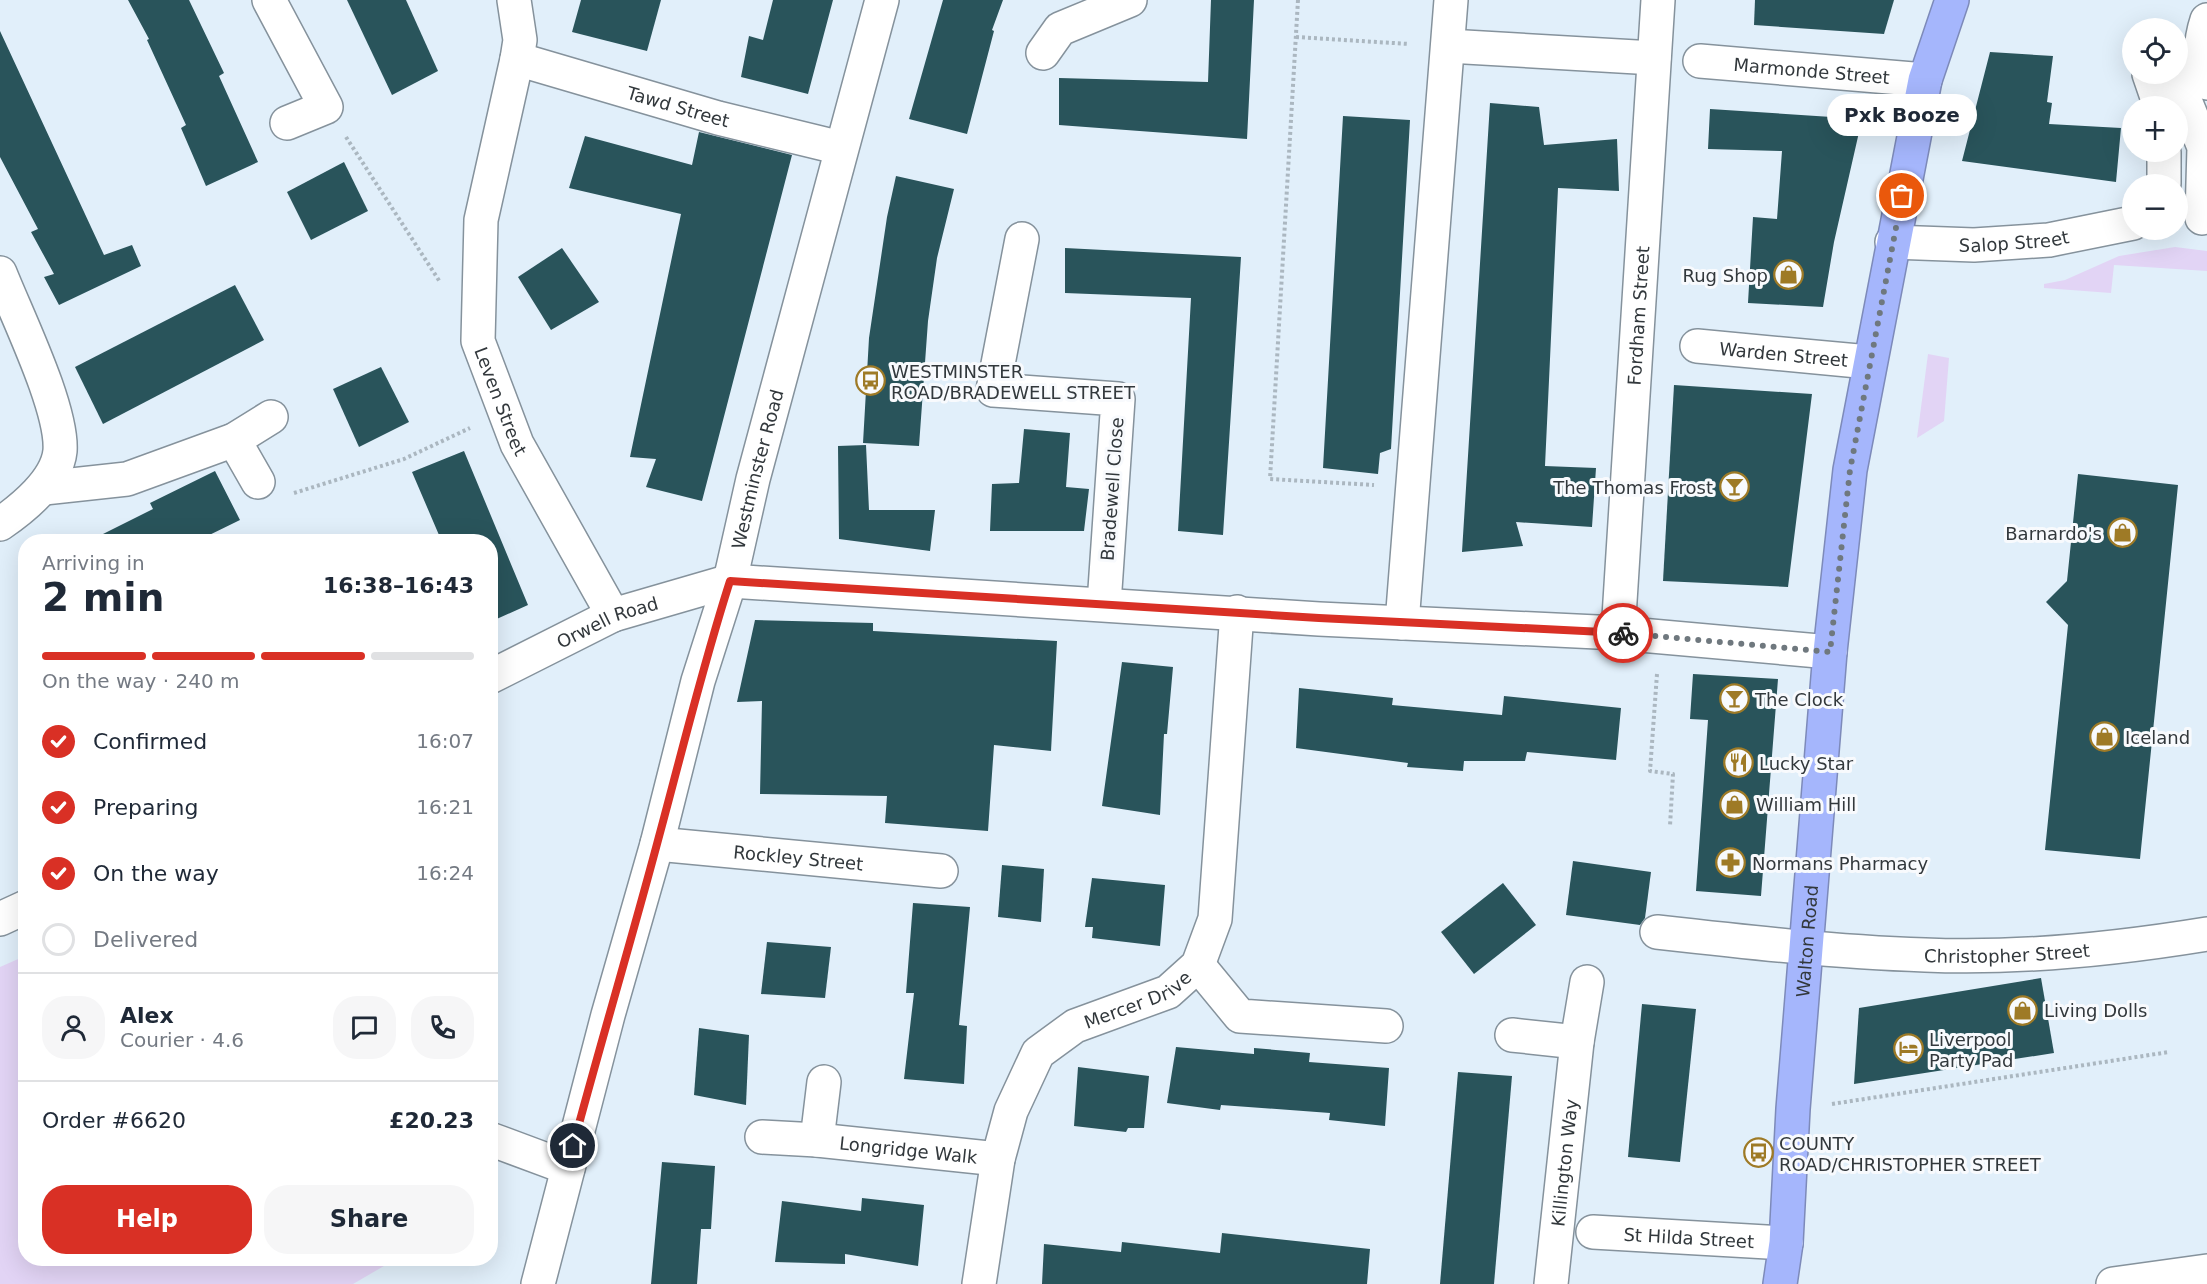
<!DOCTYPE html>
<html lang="en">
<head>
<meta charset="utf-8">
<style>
  :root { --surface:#fff; --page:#f6f6f7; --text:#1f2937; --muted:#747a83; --line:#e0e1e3; --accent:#d93025 }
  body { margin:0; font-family:"DejaVu Sans",sans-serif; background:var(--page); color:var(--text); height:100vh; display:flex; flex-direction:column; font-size:22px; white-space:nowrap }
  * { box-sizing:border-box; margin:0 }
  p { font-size:20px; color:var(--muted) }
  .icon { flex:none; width:33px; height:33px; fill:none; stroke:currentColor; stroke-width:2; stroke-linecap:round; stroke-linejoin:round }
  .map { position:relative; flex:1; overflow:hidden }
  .side { position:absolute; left:18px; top:534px; width:480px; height:732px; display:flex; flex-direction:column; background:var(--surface); border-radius:24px; box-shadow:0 6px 24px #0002 }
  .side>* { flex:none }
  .controls { position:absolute; left:2122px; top:18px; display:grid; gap:12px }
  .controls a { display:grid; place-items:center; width:66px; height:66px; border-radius:50%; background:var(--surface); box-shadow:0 6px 24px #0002; font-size:30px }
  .pin { position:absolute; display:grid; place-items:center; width:51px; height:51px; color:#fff; margin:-26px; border:3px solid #fff; border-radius:50%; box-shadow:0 2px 6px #0007 }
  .courier { position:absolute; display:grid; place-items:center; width:60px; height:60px; margin:-30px; border:4px solid #d93025; border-radius:50%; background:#fff; color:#222; box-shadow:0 2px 8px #0007 }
  .bubble { position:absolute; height:42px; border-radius:21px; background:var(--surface); box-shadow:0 6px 24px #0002; font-size:20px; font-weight:800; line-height:42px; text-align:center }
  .overview em { font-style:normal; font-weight:800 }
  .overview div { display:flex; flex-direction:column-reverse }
  .overview { display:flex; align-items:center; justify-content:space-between; height:102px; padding:0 24px }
  h1 { font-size:39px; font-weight:800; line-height:45px }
  .bar { display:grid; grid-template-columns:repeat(4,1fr); gap:9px 6px; align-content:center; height:72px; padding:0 24px }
  .bar i { height:8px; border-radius:4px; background:var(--line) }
  .bar .active { background:var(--accent) }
  .bar p { grid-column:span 4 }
  .line { display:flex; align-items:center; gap:15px; padding:0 24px; border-top:2px solid var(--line) }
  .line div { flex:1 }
  .round { display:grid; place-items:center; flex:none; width:63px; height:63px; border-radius:24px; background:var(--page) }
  ol { padding:0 24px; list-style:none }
  li { display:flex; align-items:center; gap:18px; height:66px }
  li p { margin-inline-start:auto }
  li .icon { padding:6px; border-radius:50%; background:var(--accent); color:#fff; stroke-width:4 }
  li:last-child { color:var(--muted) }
  li i { width:33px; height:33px; border:3px solid var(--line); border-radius:50% }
  .action { display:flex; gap:12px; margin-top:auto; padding:12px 24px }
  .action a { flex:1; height:69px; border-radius:24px; background:var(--accent); color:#fff; font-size:24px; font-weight:800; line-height:69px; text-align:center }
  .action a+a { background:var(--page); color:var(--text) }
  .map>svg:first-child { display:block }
</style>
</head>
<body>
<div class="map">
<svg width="2207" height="1284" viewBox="0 0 2207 1284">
  <rect width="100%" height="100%" fill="#e1effa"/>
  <g fill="#e2d4f5">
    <path d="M2175,247L2207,251V271L2114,265L2111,293L2044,288V284L2065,280L2119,256Z"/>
    <path d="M1928,354L1949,358L1944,421L1917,438Z"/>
    <path d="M25,956L26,1258L396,1259L353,1284H0V967Z"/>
  </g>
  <g fill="#29545b">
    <path d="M128,0H189L224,73L219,76L258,162L206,186L181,128L186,125L147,40L149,39Z"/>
    <path d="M347,0H406L438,71L392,95Z"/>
    <path d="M581,0H661L647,51L572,32Z"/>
    <path d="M773,0H833L808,94L741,77L749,36L763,40Z"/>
    <path d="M943,0H1003L992,30L994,31L967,134L909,119Z"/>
    <path d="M1211,0H1254L1247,139L1059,125V78L1208,82Z"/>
    <path d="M1755,0H1894L1884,34L1754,25Z"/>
    <path d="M0,31L104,255L132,245L141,266L59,305L44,277L54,274L31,232L38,229L0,157Z"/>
    <path d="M1990,52L2053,56L2047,102L2052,103L2049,124L2121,128L2116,182L1962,161Z"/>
    <path d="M1490,103L1539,107L1544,145L1617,139L1619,191L1558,188L1545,466L1596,468L1592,527L1516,522L1523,546L1462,552Z"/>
    <path d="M1710,109L1862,119L1834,242L1823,307L1748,303L1753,217L1777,219L1782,151L1708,149Z"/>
    <path d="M1343,116L1410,120L1391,449L1380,453L1378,474L1323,468Z"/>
    <path d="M699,132L792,155L702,501L646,487L656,459L630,457L681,214L569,188L585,136L692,165Z"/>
    <path d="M344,162L368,211L311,240L287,192Z"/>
    <path d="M896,176L954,189L937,258L928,321L919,446L863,443L869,338L887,217Z"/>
    <path d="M562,248L599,302L551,330L518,277Z"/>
    <path d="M1065,248L1241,257L1223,535L1178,531L1191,298L1065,293Z"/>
    <path d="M235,285L264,340L103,424L75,367Z"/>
    <path d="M381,367L409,422L359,447L333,389Z"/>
    <path d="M1674,385L1812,394L1788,587L1663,581Z"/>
    <path d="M1024,429L1070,433L1066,487L1089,489L1084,531H990L992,484L1019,483Z"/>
    <path d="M866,445L869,510H935L930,551L839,539L838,446Z"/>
    <path d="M464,451L528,605L490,622V542H442L412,472Z"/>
    <path d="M215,471L240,520L195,542H87L153,509L150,503Z"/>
    <path d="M2078,474L2178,485L2140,859L2045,850L2068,625L2046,602L2067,581Z"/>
    <path d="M755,620L873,623V631L1057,641L1051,751L994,745L988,831L885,823L887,796L760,794L762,701L737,702Z"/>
    <path d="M1122,662L1173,667L1167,734H1164L1160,815L1102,806Z"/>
    <path d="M1693,674L1778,679L1761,896L1696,891L1708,720L1690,719Z"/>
    <path d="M1299,688L1393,698L1392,705L1502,715L1504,696L1621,708L1616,760L1527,752L1525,761H1464L1463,771L1407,767L1408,763L1296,748Z"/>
    <path d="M1573,861L1651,872L1645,918L1640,925L1566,915Z"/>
    <path d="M1002,865L1044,869L1041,922L998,917Z"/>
    <path d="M1092,878L1165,885L1160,946L1092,938L1093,927H1085Z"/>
    <path d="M1503,883L1536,925L1474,974L1441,932Z"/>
    <path d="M913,903L970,907L959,1025L967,1026L964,1084L904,1079L914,993H906Z"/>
    <path d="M767,942L831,947L825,998L761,994Z"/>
    <path d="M2041,978L2054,1053L1854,1084L1859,1008Z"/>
    <path d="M1642,1004L1696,1009L1680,1162L1628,1157Z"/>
    <path d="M699,1028L749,1035L746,1105L694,1095Z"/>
    <path d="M1176,1047L1254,1054V1048L1310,1053L1309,1062L1389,1068L1385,1126L1329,1120L1330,1113L1221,1105L1220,1110L1167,1103Z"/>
    <path d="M1078,1067L1149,1076L1144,1128H1128L1126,1132L1074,1126Z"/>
    <path d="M1458,1072L1512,1076L1494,1284H1440Z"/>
    <path d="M662,1162L715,1166L711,1229H701L697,1284H651Z"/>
    <path d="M862,1198L924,1205L918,1266L845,1254V1264L775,1262L782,1201L861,1211Z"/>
    <path d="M1222,1233L1370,1249L1367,1284H1042L1044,1244L1121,1252L1122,1242L1220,1253Z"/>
  </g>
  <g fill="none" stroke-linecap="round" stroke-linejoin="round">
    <defs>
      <g id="minor">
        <path d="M269,0L326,107L287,123"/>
        <path id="s1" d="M514,0L520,40L517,59L481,220L478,341L517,444L613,615"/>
        <path d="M2207,20C2200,41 2199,62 2207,83"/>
        <path d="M1448,46L1654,58"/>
        <path d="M1043,53L1060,29L1130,0"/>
        <path id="s2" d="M517,59L718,118L841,148"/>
        <path id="s3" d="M1700,61L1925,80"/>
        <path d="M2178,67L2186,103L2204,147L2202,218"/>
        <path d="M2149,74L2160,106"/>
        <path d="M2164,152V184"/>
        <path d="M1022,239L993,390L1118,399L1104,604"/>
        <path id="s4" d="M1892,242L1974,245L2049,240L2133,223"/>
        <path d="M0,273C17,316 63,409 60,451C57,481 22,509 0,524"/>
        <path id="s5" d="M1697,346L1869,362"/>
        <path d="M234,440L258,482"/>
        <path d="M44,488L127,479L234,440L271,417"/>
        <path d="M1402,623L1451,0"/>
        <path id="s6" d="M1618,633L1658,0"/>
        <path id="s7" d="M490,677L613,615L730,581L1319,619L1618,633L1830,652"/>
        <path id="s8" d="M657,844L941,871"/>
        <path d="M0,919L26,907"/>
        <path id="s9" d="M1657,932C1746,942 1835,952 1925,955C2018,959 2115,949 2207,934"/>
        <path d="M1198,965L1240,1016L1386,1026"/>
        <path d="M1512,1035L1577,1042"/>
        <path id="s10" d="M762,1137L817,1140L998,1159"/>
        <path d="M490,1139L568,1168"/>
        <path d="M817,1140L824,1082"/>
        <path id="s11" d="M1593,1232L1786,1243"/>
        <path id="s12" d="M538,1284L608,1015L657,844L698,681L730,581L753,479L882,0"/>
        <path id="s13" d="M979,1284L998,1159L1011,1111L1038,1053L1075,1026L1168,992L1198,965L1215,919L1237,612"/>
        <path id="s14" d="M1551,1284L1577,1042L1587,982"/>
        <path d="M2113,1284L2207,1271"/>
      </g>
      <g id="highway">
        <path id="s15" d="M1780,1284L1786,1243L1793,1109L1830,652L1850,470L1925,80L1952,0"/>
      </g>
    </defs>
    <use href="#minor" stroke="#85929c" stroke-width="36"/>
    <use href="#highway" stroke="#7d8ab9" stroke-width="36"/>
    <g stroke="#abb7c0" stroke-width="4" stroke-dasharray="3 3" stroke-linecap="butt">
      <path d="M1298,0L1270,479L1374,485"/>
      <path d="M1296,37L1409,44"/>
      <path d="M346,137L440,282"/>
      <path d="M294,493L404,459L470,428"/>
      <path d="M1657,674L1650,771L1673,774L1670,826"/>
      <path d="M1832,1104L2169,1052"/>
    </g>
    <use href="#minor" stroke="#fff" stroke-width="33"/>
    <use href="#highway" stroke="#a5b6fc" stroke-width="33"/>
  </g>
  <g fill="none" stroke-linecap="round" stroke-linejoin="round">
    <path stroke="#6f787e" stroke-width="6" stroke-dasharray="0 10.8" d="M1623,633L1830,652L1850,470L1902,196"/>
    <path stroke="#d93025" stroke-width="8" d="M573,1146C600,1045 630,945 657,844C681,756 702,668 730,581L1319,618L1623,633"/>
  </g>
  <defs>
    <symbol id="shop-ring" viewBox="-11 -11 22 22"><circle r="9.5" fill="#f8fafd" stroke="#9e7a26" stroke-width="1.5"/><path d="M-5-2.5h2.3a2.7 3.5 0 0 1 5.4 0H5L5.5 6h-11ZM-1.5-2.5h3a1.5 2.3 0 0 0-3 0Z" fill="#9e7a26"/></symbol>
    <symbol id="bus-ring" viewBox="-11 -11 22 22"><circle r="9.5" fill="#f8fafd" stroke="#9e7a26" stroke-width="1.5"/><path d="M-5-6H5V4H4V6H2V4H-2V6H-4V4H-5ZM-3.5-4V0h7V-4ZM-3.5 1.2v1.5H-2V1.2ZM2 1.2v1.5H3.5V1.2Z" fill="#9e7a26"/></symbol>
    <symbol id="bar-ring" viewBox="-11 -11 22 22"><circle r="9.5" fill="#f8fafd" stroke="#9e7a26" stroke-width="1.5"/><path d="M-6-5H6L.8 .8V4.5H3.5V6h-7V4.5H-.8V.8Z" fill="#9e7a26"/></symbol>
    <symbol id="restaurant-ring" viewBox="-11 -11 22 22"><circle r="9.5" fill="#f8fafd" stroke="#9e7a26" stroke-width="1.5"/><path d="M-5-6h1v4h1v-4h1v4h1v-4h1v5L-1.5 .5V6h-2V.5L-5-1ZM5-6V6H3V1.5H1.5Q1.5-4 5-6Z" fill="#9e7a26"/></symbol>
    <symbol id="pharmacy-ring" viewBox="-11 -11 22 22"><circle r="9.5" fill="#f8fafd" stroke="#9e7a26" stroke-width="1.5"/><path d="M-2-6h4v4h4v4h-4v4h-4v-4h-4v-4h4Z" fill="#9e7a26"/></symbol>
    <symbol id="hotel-ring" viewBox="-11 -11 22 22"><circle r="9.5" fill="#f8fafd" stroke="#9e7a26" stroke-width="1.5"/><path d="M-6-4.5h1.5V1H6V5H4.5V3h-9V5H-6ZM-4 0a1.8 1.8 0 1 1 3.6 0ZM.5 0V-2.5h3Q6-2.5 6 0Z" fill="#9e7a26"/></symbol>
  </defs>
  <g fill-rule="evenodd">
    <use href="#shop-ring" x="1772" y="258" width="33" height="33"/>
    <use href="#bus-ring" x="854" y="364" width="33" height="33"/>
    <use href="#bar-ring" x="1718" y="470" width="33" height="33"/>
    <use href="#shop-ring" x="2106" y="516" width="33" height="33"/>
    <use href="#bar-ring" x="1718" y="682" width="33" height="33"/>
    <use href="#shop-ring" x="2088" y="720" width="33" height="33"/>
    <use href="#restaurant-ring" x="1722" y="746" width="33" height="33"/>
    <use href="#shop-ring" x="1718" y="788" width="33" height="33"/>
    <use href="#pharmacy-ring" x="1714" y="846" width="33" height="33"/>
    <use href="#shop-ring" x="2006" y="994" width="33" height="33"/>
    <use href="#hotel-ring" x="1892" y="1032" width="33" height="33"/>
    <use href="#bus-ring" x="1742" y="1136" width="33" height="33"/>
  </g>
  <g text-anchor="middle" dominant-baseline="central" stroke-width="6" stroke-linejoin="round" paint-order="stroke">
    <g font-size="18" fill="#32383c" stroke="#f8fafd">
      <text stroke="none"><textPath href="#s3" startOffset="112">Marmonde Street</textPath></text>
      <text stroke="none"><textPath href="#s2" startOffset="168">Tawd Street</textPath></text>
      <text stroke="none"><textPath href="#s4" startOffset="122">Salop Street</textPath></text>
      <text stroke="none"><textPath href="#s6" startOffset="318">Fordham Street</textPath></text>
      <text stroke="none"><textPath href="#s5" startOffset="87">Warden Street</textPath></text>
      <text stroke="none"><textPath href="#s1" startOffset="410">Leven Street</textPath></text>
      <text stroke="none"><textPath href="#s12" startOffset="844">Westminster Road</textPath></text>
      <text transform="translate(1112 489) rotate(-86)">Bradewell Close</text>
      <text stroke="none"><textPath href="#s7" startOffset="130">Orwell Road</textPath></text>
      <text stroke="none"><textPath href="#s8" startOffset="142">Rockley Street</textPath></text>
      <text stroke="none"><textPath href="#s15" startOffset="344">Walton Road</textPath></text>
      <text stroke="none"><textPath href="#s9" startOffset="351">Christopher Street</textPath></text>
      <text stroke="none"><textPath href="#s13" startOffset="354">Mercer Drive</textPath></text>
      <text stroke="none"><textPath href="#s10" startOffset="147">Longridge Walk</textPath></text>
      <text stroke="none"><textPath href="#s14" startOffset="122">Killington Way</textPath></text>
      <text stroke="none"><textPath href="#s11" startOffset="96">St Hilda Street</textPath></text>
    </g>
    <g font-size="18" fill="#32383c" stroke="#f8fafd" text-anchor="start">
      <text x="1768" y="275" text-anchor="end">Rug Shop</text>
      <text x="891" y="371">WESTMINSTER<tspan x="891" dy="21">ROAD/BRADEWELL STREET</tspan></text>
      <text x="1713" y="487" text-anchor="end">The Thomas Frost</text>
      <text x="2102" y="533" text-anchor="end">Barnardo's</text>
      <text x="1755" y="699">The Clock</text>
      <text x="2125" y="737">Iceland</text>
      <text x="1759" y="763">Lucky Star</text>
      <text x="1756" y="804">William Hill</text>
      <text x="1752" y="863">Normans Pharmacy</text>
      <text x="2044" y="1010">Living Dolls</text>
      <text x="1929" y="1039">Liverpool<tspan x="1929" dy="21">Party Pad</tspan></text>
      <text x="1779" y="1143">COUNTY<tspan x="1779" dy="21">ROAD/CHRISTOPHER STREET</tspan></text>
    </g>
  </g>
</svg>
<div class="controls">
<a><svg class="icon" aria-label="locate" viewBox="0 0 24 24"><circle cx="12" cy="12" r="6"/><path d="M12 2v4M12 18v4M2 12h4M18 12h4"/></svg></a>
<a>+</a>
<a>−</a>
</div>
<div class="pin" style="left:1902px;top:196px;background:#ea580c"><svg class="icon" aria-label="bag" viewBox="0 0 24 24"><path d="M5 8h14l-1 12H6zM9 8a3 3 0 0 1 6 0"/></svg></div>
<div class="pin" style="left:573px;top:1146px;background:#1f2937"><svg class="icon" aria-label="home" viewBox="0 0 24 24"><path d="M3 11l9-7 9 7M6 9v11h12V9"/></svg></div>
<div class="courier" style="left:1623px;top:633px"><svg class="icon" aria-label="bike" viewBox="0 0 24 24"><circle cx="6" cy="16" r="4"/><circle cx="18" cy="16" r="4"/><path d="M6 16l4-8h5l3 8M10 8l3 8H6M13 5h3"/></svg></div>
<div class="bubble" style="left:1827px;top:94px;width:150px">Pxk Booze</div>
<section class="side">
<div class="overview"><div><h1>2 min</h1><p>Arriving in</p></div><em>16:38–16:43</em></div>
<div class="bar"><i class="active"></i><i class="active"></i><i class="active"></i><i></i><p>On the way · 240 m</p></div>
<ol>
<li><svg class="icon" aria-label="check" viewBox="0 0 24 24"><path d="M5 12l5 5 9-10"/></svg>Confirmed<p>16:07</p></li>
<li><svg class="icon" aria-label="check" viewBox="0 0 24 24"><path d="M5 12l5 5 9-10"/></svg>Preparing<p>16:21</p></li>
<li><svg class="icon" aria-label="check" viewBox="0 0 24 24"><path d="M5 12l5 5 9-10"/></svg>On the way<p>16:24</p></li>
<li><i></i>Delivered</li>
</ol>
<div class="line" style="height:108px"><a class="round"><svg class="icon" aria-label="person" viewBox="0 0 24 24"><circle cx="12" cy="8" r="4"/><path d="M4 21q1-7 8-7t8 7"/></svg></a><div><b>Alex</b><p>Courier · 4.6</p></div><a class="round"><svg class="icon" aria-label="chat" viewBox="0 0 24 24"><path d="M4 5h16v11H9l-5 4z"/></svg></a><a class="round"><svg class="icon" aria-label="phone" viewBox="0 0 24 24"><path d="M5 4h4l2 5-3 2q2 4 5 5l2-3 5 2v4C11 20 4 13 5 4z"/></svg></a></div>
<div class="line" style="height:78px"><div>Order #6620</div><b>£20.23</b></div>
<div class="action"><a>Help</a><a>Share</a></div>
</section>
</div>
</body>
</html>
